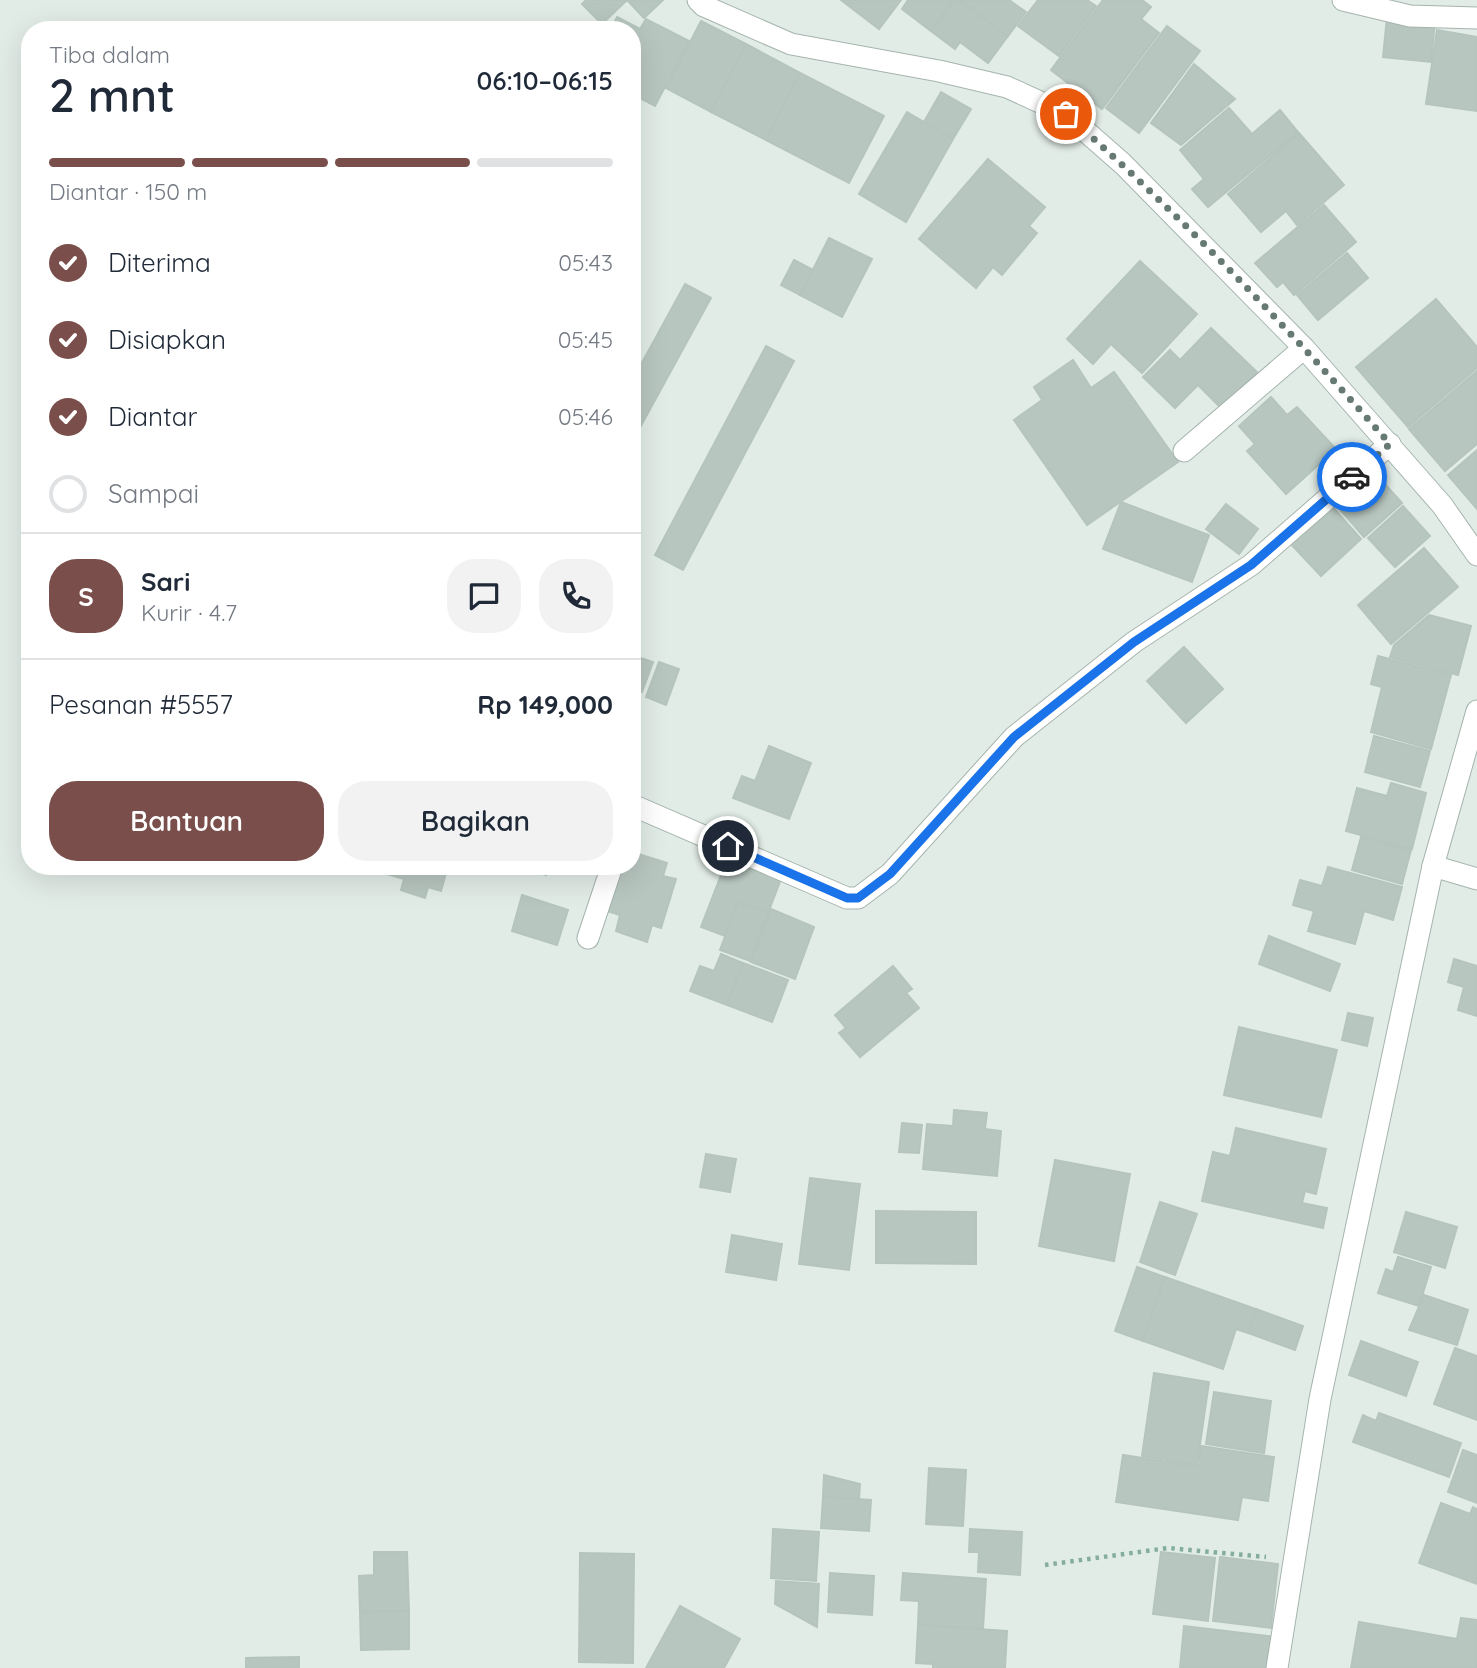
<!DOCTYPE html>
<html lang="id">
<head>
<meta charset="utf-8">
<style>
  :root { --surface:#fff; --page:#f2f2f3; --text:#1f2937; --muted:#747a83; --line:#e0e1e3; --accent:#7a4e4a }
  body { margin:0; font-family:Quicksand,sans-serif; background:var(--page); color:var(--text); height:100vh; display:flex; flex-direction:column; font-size:26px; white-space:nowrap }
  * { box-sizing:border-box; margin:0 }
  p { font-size:23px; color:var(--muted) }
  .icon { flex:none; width:38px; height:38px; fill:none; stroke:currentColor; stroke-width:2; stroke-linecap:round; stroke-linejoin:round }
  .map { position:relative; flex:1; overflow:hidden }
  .panel { position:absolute; left:21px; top:21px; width:620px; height:854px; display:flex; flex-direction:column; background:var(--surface); border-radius:28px; box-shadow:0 7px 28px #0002 }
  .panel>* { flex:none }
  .pin { position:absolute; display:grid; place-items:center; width:60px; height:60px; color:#fff; margin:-30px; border:4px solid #fff; border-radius:50%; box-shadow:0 2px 7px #0007 }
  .courier { position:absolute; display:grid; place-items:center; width:70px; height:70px; margin:-35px; border:5px solid #1a73e8; border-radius:50%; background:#fff; color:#222; box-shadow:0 2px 9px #0007 }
  .head em { font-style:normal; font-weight:600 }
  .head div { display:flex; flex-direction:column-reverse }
  .head { display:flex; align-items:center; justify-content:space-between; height:119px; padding:0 28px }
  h1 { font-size:46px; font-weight:600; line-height:52px }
  .bar { display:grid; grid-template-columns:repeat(4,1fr); gap:10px 7px; align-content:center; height:84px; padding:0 28px }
  .bar i { height:9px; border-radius:5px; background:var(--line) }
  .bar .active { background:var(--accent) }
  .bar p { grid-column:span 4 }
  .line { display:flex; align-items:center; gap:18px; padding:0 28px; border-top:2px solid var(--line) }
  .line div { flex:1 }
  .round { display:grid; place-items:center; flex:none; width:74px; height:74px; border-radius:28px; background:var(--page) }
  ol { padding:0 28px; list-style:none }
  li { display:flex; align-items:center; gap:21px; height:77px }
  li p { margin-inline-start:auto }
  li .icon { padding:7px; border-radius:50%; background:var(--accent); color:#fff; stroke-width:4 }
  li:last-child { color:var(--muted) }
  li i { width:38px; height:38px; border:4px solid var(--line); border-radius:50% }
  .cta { display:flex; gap:14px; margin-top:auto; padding:14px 28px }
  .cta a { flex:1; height:80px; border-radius:28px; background:var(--accent); color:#fff; font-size:28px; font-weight:600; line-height:80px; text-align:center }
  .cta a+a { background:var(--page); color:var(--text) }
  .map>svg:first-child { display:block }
</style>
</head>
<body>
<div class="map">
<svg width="1477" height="1668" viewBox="0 0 1477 1668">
  <rect width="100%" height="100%" fill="#e2ece7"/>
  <g fill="#b8c6c0" stroke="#b5c5bd" stroke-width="2">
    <path d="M586,0H627L602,24L582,4Z"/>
    <path d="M627,0H663L644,18Z"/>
    <path d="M841,0H901L879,29Z"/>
    <path d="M908,0H954L931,31L902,9Z"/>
    <path d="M954,0H960L1008,36L988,63L960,42L955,49L931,31Z"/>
    <path d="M960,0H1009L1026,12L1008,36Z"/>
    <path d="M1038,0H1087L1096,6L1059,56L1018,26Z"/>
    <path d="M1103,0H1142L1151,7L1141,19L1159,33L1102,109L1051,70Z"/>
    <path d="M617,17L640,29L646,19L689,41L655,106L632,94V30H610Z"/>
    <path d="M1387,17L1435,22L1431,62L1383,57Z"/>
    <path d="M701,21L746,44L711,112L666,88Z"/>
    <path d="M1167,26L1200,51L1139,133L1106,108Z"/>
    <path d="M1437,30L1477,37V111L1426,104Z"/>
    <path d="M746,44L800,73L766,140L711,112Z"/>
    <path d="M1194,64L1235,99L1181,145L1151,123Z"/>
    <path d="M800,73L884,116L849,183L766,140Z"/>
    <path d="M941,92L971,109L953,139L924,122Z"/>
    <path d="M1229,108L1252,134L1280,110L1298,132L1208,207L1192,189L1204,179L1180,150Z"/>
    <path d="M907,112L953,139L906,222L859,194Z"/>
    <path d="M1299,133L1344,185L1297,225L1286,211L1261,232L1228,194Z"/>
    <path d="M988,159L1045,207L1029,226L1037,233L1002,275L993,267L976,288L919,239Z"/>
    <path d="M1324,205L1356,242L1294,295L1283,282L1277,287L1255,263Z"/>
    <path d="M829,238L872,259L842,317L800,295Z"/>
    <path d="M1347,253L1368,278L1318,320L1297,295Z"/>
    <path d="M794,260L813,270L800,295L781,285Z"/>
    <path d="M1140,261L1197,314L1142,373L1111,344L1093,364L1067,339Z"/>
    <path d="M685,284L711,298L632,442V381Z"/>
    <path d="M1436,299L1477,347V368L1408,427L1356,367Z"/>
    <path d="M1211,328L1257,372L1222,409L1198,385L1175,408L1143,377L1170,350L1180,360Z"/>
    <path d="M766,346L794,361L683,570L655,555Z"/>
    <path d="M1073,360L1091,388L1114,372L1178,462L1087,525L1014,420L1042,400L1034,387Z"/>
    <path d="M1477,371V444L1445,471L1409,429Z"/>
    <path d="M1271,397L1287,415L1297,407L1336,449L1286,494L1247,451L1255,444L1239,426Z"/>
    <path d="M1477,450V509L1448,475Z"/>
    <path d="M1373,471L1402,503L1364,537L1331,499Z"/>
    <path d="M1121,502L1209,535L1192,582L1103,549Z"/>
    <path d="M1226,504L1258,529L1239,554L1206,529Z"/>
    <path d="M1330,504L1361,539L1321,576L1289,542Z"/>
    <path d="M1403,506L1430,536L1395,567L1368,538Z"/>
    <path d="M1424,548L1458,587L1391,644L1358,605Z"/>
    <path d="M1429,615L1471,626L1458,675L1390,657L1394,645Z"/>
    <path d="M1184,647L1223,689L1186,723L1147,681Z"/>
    <path d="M632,655L653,662L642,692L632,688Z"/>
    <path d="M1378,656L1451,675L1431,749L1371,732L1382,687L1371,684Z"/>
    <path d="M659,662L679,669L666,705L646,697Z"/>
    <path d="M1374,736L1430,751L1420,787L1365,772Z"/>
    <path d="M769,746L811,763L789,819L733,798L742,776L755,781Z"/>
    <path d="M1391,783L1426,793L1412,849L1346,831L1357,788L1387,796Z"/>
    <path d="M1361,837L1411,850L1402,884L1352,870Z"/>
    <path d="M632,852L667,863L663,876L676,879L661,928L652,925L647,942L616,931L620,915L607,911L615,866H632Z"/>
    <path d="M728,857L781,879L768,913L738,902L725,936L701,927Z"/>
    <path d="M390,866H448L441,891L428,887L425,898L401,890L404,879L387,874Z"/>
    <path d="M518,866H549L546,875Z"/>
    <path d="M1328,867L1402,887L1393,920L1364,911L1355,944L1308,931L1314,911L1293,905L1300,880L1322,886Z"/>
    <path d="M522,895L568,910L557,945L512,931Z"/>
    <path d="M738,902L768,913L750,961L720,950Z"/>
    <path d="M771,909L814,927L795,979L751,962Z"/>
    <path d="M1269,936L1340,964L1330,991L1259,964Z"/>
    <path d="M721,954L743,963L727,1005L690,991L700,966L714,971Z"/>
    <path d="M1454,959L1477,966V1016L1458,1010L1464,987L1448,982Z"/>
    <path d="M743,963L788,980L772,1022L727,1005Z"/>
    <path d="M893,966L912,989L906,993L919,1008L860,1057L839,1033L846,1028L835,1015Z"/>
    <path d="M1348,1013L1373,1018L1367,1046L1342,1040Z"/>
    <path d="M1239,1027L1337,1050L1321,1117L1224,1095Z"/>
    <path d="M954,1110L987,1113L985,1129L1001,1131L997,1176L923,1169L927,1124L953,1126Z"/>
    <path d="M902,1123L922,1125L919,1153L899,1152Z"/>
    <path d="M1236,1128L1326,1149L1316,1194L1305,1191L1302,1203L1327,1208L1323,1228L1202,1201L1213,1152L1230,1156Z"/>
    <path d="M706,1154L736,1159L730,1192L700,1187Z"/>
    <path d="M1055,1160L1130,1174L1114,1261L1039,1246Z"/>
    <path d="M810,1178L860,1184L849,1270L799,1264Z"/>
    <path d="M1160,1202L1197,1214L1175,1275L1140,1262Z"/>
    <path d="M876,1211L976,1212V1264L876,1263Z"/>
    <path d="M1406,1212L1457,1227L1445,1268L1394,1252Z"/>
    <path d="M732,1235L782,1244L776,1280L726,1272Z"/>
    <path d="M1398,1257L1431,1267L1419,1306L1378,1293L1386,1269L1393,1272Z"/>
    <path d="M1137,1267L1165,1277L1143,1341L1115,1331Z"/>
    <path d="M1165,1277L1256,1309L1248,1333L1236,1329L1223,1369L1143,1341Z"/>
    <path d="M1424,1295L1468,1310L1457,1345L1409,1330Z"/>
    <path d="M1256,1309L1303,1326L1295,1350L1248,1333Z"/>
    <path d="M1361,1341L1418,1362L1406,1396L1349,1375Z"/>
    <path d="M1455,1348L1477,1356V1420L1434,1404Z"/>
    <path d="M1154,1373L1209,1382L1197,1465L1142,1456Z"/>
    <path d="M1214,1392L1271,1401L1264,1453L1206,1444Z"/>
    <path d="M1379,1413L1461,1443L1449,1477L1353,1442L1363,1415L1376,1421Z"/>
    <path d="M1201,1446L1274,1457L1268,1501L1242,1497L1238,1520L1116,1502L1123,1455L1199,1467Z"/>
    <path d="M1463,1450L1477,1455V1503L1448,1492Z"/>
    <path d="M929,1468L966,1470L963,1526L926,1524Z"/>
    <path d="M824,1475L860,1484L859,1500L823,1497Z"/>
    <path d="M823,1497L871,1500L869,1531L821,1528Z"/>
    <path d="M1441,1503L1470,1514L1473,1507L1477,1509V1584L1419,1563Z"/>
    <path d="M773,1529L819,1532L816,1581L771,1578Z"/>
    <path d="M970,1529L1022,1532L1020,1575L978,1572L979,1552H969Z"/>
    <path d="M374,1552H407L409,1611L360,1612L359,1576L374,1575Z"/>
    <path d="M1161,1552L1215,1558L1208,1621L1153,1614Z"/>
    <path d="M580,1553L634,1554L633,1663L579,1662Z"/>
    <path d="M1220,1557L1278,1564L1271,1628L1213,1621Z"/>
    <path d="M830,1573L874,1576L872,1615L828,1612Z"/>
    <path d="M903,1573L986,1579L983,1629L918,1625L919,1601L901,1600Z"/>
    <path d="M776,1581L819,1584L817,1627L775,1604Z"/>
    <path d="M680,1606L740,1639L724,1668H646Z"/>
    <path d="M409,1611V1649L361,1650L360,1612Z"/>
    <path d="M1461,1618L1477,1620V1668H1351L1359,1622L1457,1639Z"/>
    <path d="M918,1625L1007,1631L1005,1668H933V1664L916,1663Z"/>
    <path d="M1184,1626L1277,1637L1274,1668H1180Z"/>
    <path d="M299,1657V1668H246V1658Z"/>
  </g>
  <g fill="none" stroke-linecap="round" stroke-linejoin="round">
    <defs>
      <g id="minor">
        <path d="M1184,451L1304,348"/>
        <path d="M632,805L847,898H858L890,874L1014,737L1134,642L1251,565L1390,444"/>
        <path d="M1433,866L1477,879"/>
        <path d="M588,938L612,866"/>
      </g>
      <g id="tertiary">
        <path d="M698,0L704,6L791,44L939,71L1007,87L1066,114L1123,164L1304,348L1442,505L1477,555"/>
        <path d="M1343,0L1410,16L1477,18"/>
        <path d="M1277,1668L1320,1399L1433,866L1477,711"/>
      </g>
    </defs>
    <use href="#minor" stroke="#a5b4ae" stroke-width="23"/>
    <use href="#tertiary" stroke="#a5b4ae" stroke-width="23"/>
    <path stroke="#84ad9e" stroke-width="4.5" stroke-dasharray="3.5 5" stroke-linecap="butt" d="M1045,1565L1168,1548L1266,1557"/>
    <use href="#minor" stroke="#fff" stroke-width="21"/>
    <use href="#tertiary" stroke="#fff" stroke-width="21"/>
  </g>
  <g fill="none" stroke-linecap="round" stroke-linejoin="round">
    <path stroke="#667a73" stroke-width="7" stroke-dasharray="0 12.6" d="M1066,114C1182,216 1288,328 1390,444L1352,477"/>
    <path stroke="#1a73e8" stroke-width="9" d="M728,846L847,898H858L890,874L1014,737L1134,642L1251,565L1352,477"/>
  </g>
</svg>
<div class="pin" style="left:1066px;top:114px;background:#ea580c"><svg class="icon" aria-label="bag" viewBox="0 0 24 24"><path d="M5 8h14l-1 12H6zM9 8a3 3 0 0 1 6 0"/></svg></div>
<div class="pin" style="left:728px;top:846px;background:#1f2937"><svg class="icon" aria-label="home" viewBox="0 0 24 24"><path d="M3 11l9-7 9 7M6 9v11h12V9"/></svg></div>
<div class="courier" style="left:1352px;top:477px"><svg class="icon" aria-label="car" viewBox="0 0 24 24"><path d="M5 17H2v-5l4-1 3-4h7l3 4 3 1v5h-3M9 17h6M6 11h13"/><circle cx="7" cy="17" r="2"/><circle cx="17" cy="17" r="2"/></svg></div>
<section class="panel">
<div class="head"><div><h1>2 mnt</h1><p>Tiba dalam</p></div><em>06:10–06:15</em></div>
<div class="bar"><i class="active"></i><i class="active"></i><i class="active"></i><i></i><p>Diantar · 150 m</p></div>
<ol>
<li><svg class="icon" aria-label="check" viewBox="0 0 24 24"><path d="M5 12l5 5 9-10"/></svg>Diterima<p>05:43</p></li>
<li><svg class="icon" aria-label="check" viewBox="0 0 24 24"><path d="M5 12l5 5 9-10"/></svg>Disiapkan<p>05:45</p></li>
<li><svg class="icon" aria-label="check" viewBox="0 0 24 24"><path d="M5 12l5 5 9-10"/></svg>Diantar<p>05:46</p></li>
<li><i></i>Sampai</li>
</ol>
<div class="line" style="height:126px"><b class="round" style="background:var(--accent);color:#fff">S</b><div><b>Sari</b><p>Kurir · 4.7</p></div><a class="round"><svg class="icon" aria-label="chat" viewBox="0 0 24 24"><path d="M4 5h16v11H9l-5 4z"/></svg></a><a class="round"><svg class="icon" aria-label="phone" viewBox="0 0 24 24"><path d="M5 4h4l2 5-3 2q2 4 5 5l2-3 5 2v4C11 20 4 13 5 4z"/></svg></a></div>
<div class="line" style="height:91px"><div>Pesanan #5557</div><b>Rp 149,000</b></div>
<div class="cta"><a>Bantuan</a><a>Bagikan</a></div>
</section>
</div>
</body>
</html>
